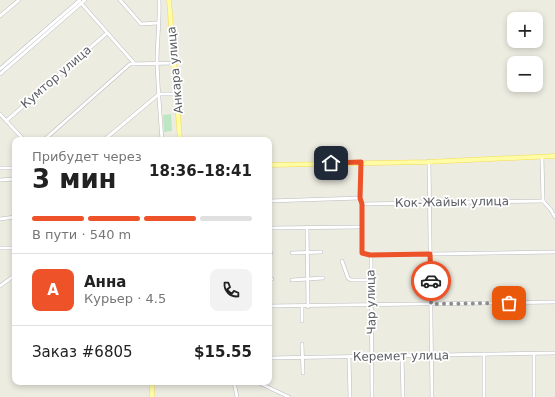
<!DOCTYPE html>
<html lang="ru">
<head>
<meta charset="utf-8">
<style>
  :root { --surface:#fff; --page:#f2f2f2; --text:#222; --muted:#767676; --line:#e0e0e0; --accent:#ed5228 }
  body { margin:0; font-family:"DejaVu Sans",sans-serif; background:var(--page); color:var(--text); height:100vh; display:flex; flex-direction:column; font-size:15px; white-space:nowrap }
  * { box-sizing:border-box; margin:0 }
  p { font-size:13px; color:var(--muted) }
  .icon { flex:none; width:22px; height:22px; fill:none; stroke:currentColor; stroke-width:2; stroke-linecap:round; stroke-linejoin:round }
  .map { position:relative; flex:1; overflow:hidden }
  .details { position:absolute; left:12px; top:137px; width:260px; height:248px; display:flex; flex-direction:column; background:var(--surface); border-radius:8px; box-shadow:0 2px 6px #0003 }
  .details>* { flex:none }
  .buttons { position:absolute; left:507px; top:12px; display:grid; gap:8px }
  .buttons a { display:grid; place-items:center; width:36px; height:36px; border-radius:8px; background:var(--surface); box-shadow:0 2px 6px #0003; font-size:20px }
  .pin { position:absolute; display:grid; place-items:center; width:34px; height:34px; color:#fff; margin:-17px; border-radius:8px; box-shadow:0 2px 6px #0006 }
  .courier { position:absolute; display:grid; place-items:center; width:40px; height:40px; margin:-20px; border:3px solid #ed5228; border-radius:50%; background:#fff; color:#222; box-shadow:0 1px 5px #0007 }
  .overview em { font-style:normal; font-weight:800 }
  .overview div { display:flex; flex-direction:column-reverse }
  .overview { display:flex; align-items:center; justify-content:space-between; height:68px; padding:0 20px }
  h1 { font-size:26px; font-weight:800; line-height:30px }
  .bar { display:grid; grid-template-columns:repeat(4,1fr); gap:6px 4px; align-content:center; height:48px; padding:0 20px }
  .bar i { height:5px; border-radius:3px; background:var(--line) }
  .bar .current { background:var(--accent) }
  .bar p { grid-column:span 4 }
  .line { display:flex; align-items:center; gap:10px; padding:0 20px; border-top:1px solid var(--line) }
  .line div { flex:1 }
  .round { display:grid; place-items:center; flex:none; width:42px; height:42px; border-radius:8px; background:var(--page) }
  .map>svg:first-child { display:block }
</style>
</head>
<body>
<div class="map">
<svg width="555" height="397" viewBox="0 0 555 397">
  <rect width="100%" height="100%" fill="#edece1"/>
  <path fill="#bde6c2" d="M171,114L172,131L164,132L163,115Z"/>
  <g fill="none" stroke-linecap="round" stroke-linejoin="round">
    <defs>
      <g id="minor">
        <path d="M120,0L141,24L158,23"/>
        <path d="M159,0C160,21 157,41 157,62C158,88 160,114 162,140"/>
        <path d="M81,3L134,63"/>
        <path d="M0,16L19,0"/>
        <path d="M0,69L80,0"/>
        <path d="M0,74L85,0"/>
        <path d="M0,114L24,140"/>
        <path d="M6,121L107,33"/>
        <path d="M44,140L130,64L174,63"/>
        <path d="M104,140L159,94H177"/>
        <path d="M542,157L543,201L551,210L555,217"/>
        <path d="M429,161L432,397"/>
        <path d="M361,162L360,198L362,204V253L371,255L555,252"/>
        <path d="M0,168H15"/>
        <path d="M0,180L15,179"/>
        <path d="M269,201L360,198"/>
        <path d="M362,204L543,201"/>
        <path d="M0,219L15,217"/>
        <path d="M307,227L308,307"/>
        <path d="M269,228L361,227"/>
        <path d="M0,248H15"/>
        <path d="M269,253H271"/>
        <path d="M292,253L321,252"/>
        <path d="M371,255L372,397"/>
        <path d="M342,261L348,278L351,280H371"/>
        <path d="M269,279H272"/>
        <path d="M292,280L323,278"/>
        <path d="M0,286L15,275"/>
        <path d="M269,306L555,302"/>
        <path d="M302,307V321"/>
        <path d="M302,344L303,373"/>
        <path d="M534,353V397"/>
        <path d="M484,354V397"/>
        <path d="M402,356L403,397"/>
        <path d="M349,357L350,397"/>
        <path d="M269,358L555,353"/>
        <path d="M234,382L237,397"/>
        <path d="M257,382L289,397"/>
      </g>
      <g id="major">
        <path d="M169,0L180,140"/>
        <path d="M269,165L427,162L555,156"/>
        <path d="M152,382V397"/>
      </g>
    </defs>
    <use href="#minor" stroke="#b9bbc1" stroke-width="4"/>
    <use href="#major" stroke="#f4dc54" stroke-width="5"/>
    <use href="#minor" stroke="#fff" stroke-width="3"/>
    <use href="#major" stroke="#fffca5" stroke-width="4"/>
  </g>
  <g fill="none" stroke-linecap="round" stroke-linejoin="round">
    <path stroke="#8d8f8f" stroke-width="4" stroke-dasharray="0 7.2" d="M431,281V304L509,303"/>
    <path stroke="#ed5228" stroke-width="5" d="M331,163L361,162L360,198L362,204V253L370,255L430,254L431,281"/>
  </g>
  <g text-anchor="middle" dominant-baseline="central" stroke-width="3.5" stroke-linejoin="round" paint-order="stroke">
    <g font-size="12" fill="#5a5d63" stroke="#fff">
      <text transform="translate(175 70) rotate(-95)">Анкара улица</text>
      <text transform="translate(56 77) rotate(-41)">Кумтор улица</text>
      <text transform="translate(452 202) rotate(-1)">Кок-Жайык улица</text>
      <text transform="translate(371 302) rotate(-91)">Чар улица</text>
      <text transform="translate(401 356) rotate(-1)">Керемет улица</text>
    </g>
  </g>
</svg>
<div class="buttons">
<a>+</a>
<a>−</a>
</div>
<div class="pin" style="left:509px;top:303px;background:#ea580c"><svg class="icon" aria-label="bag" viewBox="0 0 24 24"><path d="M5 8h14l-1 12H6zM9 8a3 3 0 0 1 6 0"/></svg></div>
<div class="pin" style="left:331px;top:163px;background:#1f2937"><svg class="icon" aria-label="home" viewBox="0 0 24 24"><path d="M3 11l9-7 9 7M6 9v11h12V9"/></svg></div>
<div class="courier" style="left:431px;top:281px"><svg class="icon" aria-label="car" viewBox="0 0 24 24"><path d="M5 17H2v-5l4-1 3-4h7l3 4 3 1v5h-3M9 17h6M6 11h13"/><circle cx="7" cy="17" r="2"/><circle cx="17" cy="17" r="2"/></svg></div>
<section class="details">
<div class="overview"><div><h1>3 мин</h1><p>Прибудет через</p></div><em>18:36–18:41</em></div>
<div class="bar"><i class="current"></i><i class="current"></i><i class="current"></i><i></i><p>В пути · 540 m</p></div>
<div class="line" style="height:72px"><b class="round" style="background:var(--accent);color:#fff">А</b><div><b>Анна</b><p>Курьер · 4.5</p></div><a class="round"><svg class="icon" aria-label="phone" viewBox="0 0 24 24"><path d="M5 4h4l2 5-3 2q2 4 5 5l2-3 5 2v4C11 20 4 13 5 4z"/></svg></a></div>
<div class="line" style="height:52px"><div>Заказ #6805</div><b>$15.55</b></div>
</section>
</div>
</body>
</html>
